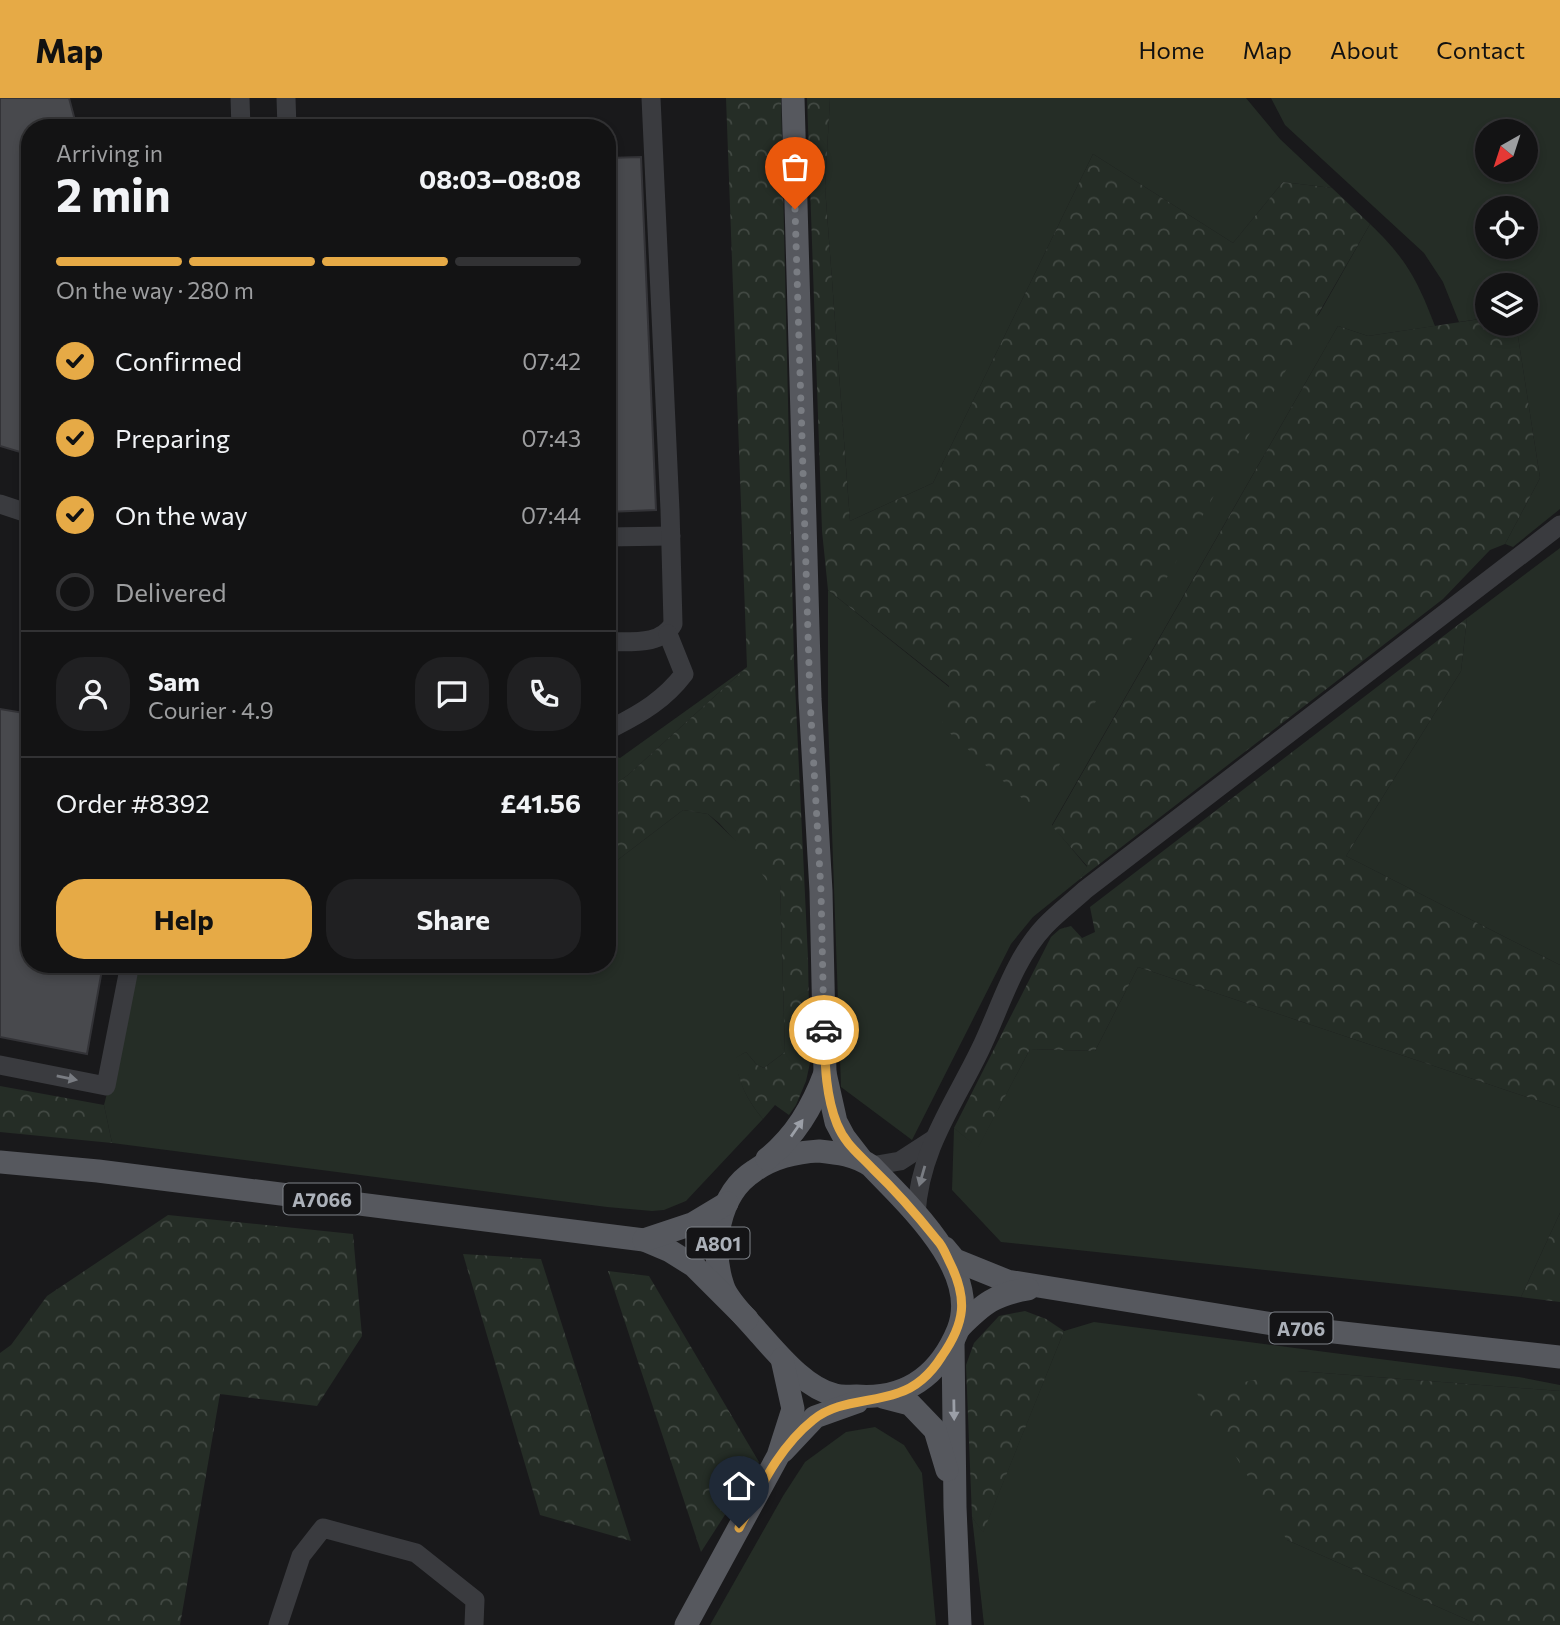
<!DOCTYPE html>
<html lang="en">
<head>
<meta charset="utf-8">
<style>
  :root { --surface:#131314; --page:#202022; --text:#f1f3f6; --muted:#9d9ea0; --line:#323234; --accent:#e6aa46 }
  body { margin:0; font-family:Commissioner,sans-serif; background:var(--page); color:var(--text); height:100vh; display:flex; flex-direction:column; font-size:26px; white-space:nowrap }
  * { box-sizing:border-box; margin:0 }
  p { font-size:23px; color:var(--muted) }
  .icon { flex:none; width:38px; height:38px; fill:none; stroke:currentColor; stroke-width:2; stroke-linecap:round; stroke-linejoin:round }
  .map { position:relative; flex:1; overflow:hidden }
  .sheet { position:absolute; left:21px; top:21px; width:595px; height:854px; display:flex; flex-direction:column; background:var(--surface); border-radius:28px; box-shadow:0 4px 10px #0003,0 0 0 2px var(--line) }
  .sheet>* { flex:none }
  .needle { width:46px; rotate:219deg }
  .controls { position:absolute; left:1475px; top:21px; display:grid; gap:14px }
  .controls a { display:grid; place-items:center; width:63px; height:63px; border-radius:50%; background:var(--surface); box-shadow:0 4px 10px #0003,0 0 0 2px var(--line); font-size:35px }
  .pin { position:absolute; display:grid; place-items:center; width:60px; height:60px; color:#fff; margin:-72px -30px; border-radius:50% 50% 50% 0; rotate:-45deg; box-shadow:0 0 7px #0007 }
  .pin .icon { rotate:45deg }
  .courier { position:absolute; display:grid; place-items:center; width:70px; height:70px; margin:-35px; border:5px solid #e6aa46; border-radius:50%; background:#fff; color:#222; box-shadow:0 2px 9px #0007 }
  .overview em { font-style:normal; font-weight:700 }
  .overview div { display:flex; flex-direction:column-reverse }
  .overview { display:flex; align-items:center; justify-content:space-between; height:119px; padding:0 35px }
  h1 { font-size:46px; font-weight:700; line-height:52px }
  .bar { display:grid; grid-template-columns:repeat(4,1fr); gap:10px 7px; align-content:center; height:84px; padding:0 35px }
  .bar i { height:9px; border-radius:5px; background:var(--line) }
  .bar .current { background:var(--accent) }
  .bar p { grid-column:span 4 }
  .line { display:flex; align-items:center; gap:18px; padding:0 35px; border-top:2px solid var(--line) }
  .line div { flex:1 }
  .round { display:grid; place-items:center; flex:none; width:74px; height:74px; border-radius:28px; background:var(--page) }
  ol { padding:0 35px; list-style:none }
  li { display:flex; align-items:center; gap:21px; height:77px }
  li p { margin-inline-start:auto }
  li .icon { padding:7px; border-radius:50%; background:var(--accent); color:#111; stroke-width:4 }
  li:last-child { color:var(--muted) }
  li i { width:38px; height:38px; border:4px solid var(--line); border-radius:50% }
  .button { display:flex; gap:14px; margin-top:auto; padding:14px 35px }
  .button a { flex:1; height:80px; border-radius:28px; background:var(--accent); color:#111; font-size:28px; font-weight:700; line-height:80px; text-align:center }
  .button a+a { background:var(--page); color:var(--text) }
  header { display:flex; align-items:center; gap:42px; box-sizing:border-box; height:98px; padding:0 35px; background:var(--accent); color:#111 }
  header strong { font-size:33px }
  nav { display:flex; gap:38px; margin-inline-start:auto; font-size:24px }
  .map>svg:first-child { display:block }
</style>
</head>
<body>
<header>
<strong>Map</strong>
<nav><a>Home</a><a>Map</a><a>About</a><a>Contact</a></nav>
</header>
<div class="map">
<svg width="1560" height="1527" viewBox="0 0 1560 1527">
  <defs>
    <pattern id="forest-crowns" width="20" height="18" patternUnits="userSpaceOnUse" patternTransform="scale(1.75)"><rect width="20" height="18" fill="#252d26"/><path d="M2 6a3 3 0 1 1 6 0M12 15a3 3 0 1 1 6 0" fill="none" stroke="#424943"/></pattern>
  </defs>
  <rect width="100%" height="100%" fill="#19191b"/>
  <g fill="#252d26" fill-rule="evenodd">
    <path d="M830,0H1246L1280,41L1332,90L1283,84L1233,145L1093,56L933,385L850,423L825,89Z"/>
    <path d="M1271,0H1560V411L1513,449L1505,446L1540,380L1516,226H1526V187H1488L1487,220L1459,224L1443,184L1424,155L1285,27ZM1488,33H1526V72H1488ZM1488,110H1526V149H1488Z"/>
    <path d="M1370,126C1406,160 1418,183 1435,228L1368,238L1338,228L1052,727L1087,769L1080,781L1033,819L1011,846L912,1042L841,989L828,621V492L949,589L1319,216Z"/>
    <path d="M1560,450V867L1346,758L1461,573L1467,520Z"/>
    <path d="M747,569L628,677L607,692V655L620,660Z"/>
    <path d="M683,712L708,716L780,785L785,954L764,970L757,967L746,954L736,960C738,984 747,1002 763,1021L686,1103L664,1112L652,1113L607,1109L112,1045L104,1007L140,866H607V770Z"/>
    <path d="M1138,869L1560,1010V1115L1521,1199L1001,1144L952,1092L954,1030L978,1049L1030,951L1095,953Z"/>
    <path d="M1094,1224L1519,1279L1560,1287V1293L1297,1273L1287,1442L1479,1527H984L972,1419L983,1434L1064,1233Z"/>
    <path d="M875,1329L904,1347L922,1375L936,1527H710L783,1398L805,1364L846,1334Z"/>
  </g>
  <g fill="url(#forest-crowns)">
    <path d="M726,0H781L794,565L808,860L810,965L806,983L796,1007L789,1017L775,1007L763,1021C747,1002 738,984 735,960L746,954L757,967L764,970L785,954L780,786L767,783L751,760L719,725L708,716L683,712L607,770V692L628,677L747,569Z"/>
    <path d="M807,0H830L825,89L850,423L933,385L1093,56L1233,145L1283,84L1332,90L1370,126L1034,711L942,628L949,588L828,492L822,433Z"/>
    <path d="M1487,220L1488,226H1516L1540,380L1505,446L1490,452L1443,501L1080,781L1087,768L1052,728L1338,228L1368,238Z"/>
    <path d="M1467,520L1461,573L1346,758L1560,867V1010L1138,869L1095,953L1030,951L978,1050L954,1030L1051,839L1060,831L1071,828L1082,840L1095,834L1090,809Z"/>
    <path d="M0,988L104,1007L112,1045L0,1034Z"/>
    <path d="M1560,1115V1204L1521,1199Z"/>
    <path d="M168,1117L353,1136L362,1238L317,1308L220,1296L180,1527H0V1255L11,1247L47,1198Z"/>
    <path d="M463,1156L541,1161L631,1443L540,1417Z"/>
    <path d="M608,1173L649,1178L759,1364L701,1454Z"/>
    <path d="M1025,1213L1046,1221L1064,1233L983,1435L972,1419L966,1267L974,1245L999,1218Z"/>
    <path d="M1297,1273L1560,1293V1527H1479L1287,1442L1196,1294Z"/>
  </g>
  <g fill="#48494d" stroke="#333337" stroke-width="2">
    <path d="M0,0H69L77,30H30V357L0,348Z"/>
    <path d="M641,59L656,412L607,414V60Z"/>
    <path d="M0,611L30,616V866H103L87,956L0,939Z"/>
  </g>
  <g fill="none" stroke-linecap="round" stroke-linejoin="round">
    <g stroke="#3a3b3f" stroke-width="19">
      <path d="M240,0L241,30"/>
      <path d="M286,0L287,30"/>
      <path d="M0,406L30,416"/>
      <path d="M607,439L671,438"/>
      <path d="M607,544C630,543 661,548 673,526L670,412L651,0"/>
      <path d="M614,629C642,615 665,601 684,576L668,536"/>
      <path d="M0,967L106,988L130,866"/>
      <path d="M871,1068L900,1063L934,1041"/>
      <path d="M916,1116C920,1051 953,1008 980,952C1000,911 1013,862 1045,828C1057,815 1072,804 1085,792L1560,427"/>
      <path d="M278,1527L301,1458L323,1430L416,1455L475,1502L474,1527"/>
    </g>
    <g stroke="#56585e" stroke-width="23">
      <path d="M793,0L810,601L821,793L825,975L836,1024L844,1039L861,1061"/>
      <path d="M819,1053C838,1055 855,1057 871,1068C907,1106 982,1173 958,1232C939,1278 905,1302 856,1298C849,1298 841,1299 835,1297C805,1290 778,1256 758,1234C748,1222 727,1202 723,1188C710,1150 718,1096 754,1073C772,1060 797,1054 819,1053Z"/>
      <path d="M767,1061C795,1038 812,1010 825,975"/>
      <path d="M0,1064L98,1073L644,1142L670,1153L694,1168L747,1221"/>
      <path d="M644,1142L692,1126L727,1105"/>
      <path d="M945,1150L955,1162L1007,1183L1298,1230L1560,1259"/>
      <path d="M960,1229C983,1206 995,1196 1028,1191"/>
      <path d="M953,1244L955,1409L960,1527"/>
      <path d="M883,1299L910,1306L935,1332L947,1372"/>
      <path d="M783,1353L815,1319L857,1304"/>
      <path d="M686,1527L778,1358L793,1311L782,1261"/>
    </g>
  </g>
  <defs><path id="oneway-solid" d="M-6-.8H1V-3.2L6.5 0L1 3.2V.8H-6Z" transform="scale(1.75)"/></defs>
  <g fill="#797c82">
    <use href="#oneway-solid" transform="translate(67 980) rotate(11)"/>
    <use href="#oneway-solid" transform="translate(922 1078) rotate(106)"/>
  </g>
  <g fill="#9b9fa7">
    <use href="#oneway-solid" transform="translate(797 1030) rotate(-55)"/>
    <use href="#oneway-solid" transform="translate(954 1312) rotate(89)"/>
  </g>
  <g fill="none" stroke-linecap="round" stroke-linejoin="round">
    <path stroke="#797c82" stroke-width="7" stroke-dasharray="0 12.6" d="M795,111L810,601L821,793L824,932"/>
    <path stroke="#e6aa46" stroke-width="9" d="M739,1430C760,1391 778,1350 813,1322C837,1302 871,1305 898,1295C917,1289 932,1274 942,1258C965,1225 968,1201 950,1165C946,1157 943,1148 937,1142C917,1117 896,1093 873,1071C859,1056 845,1046 837,1026C825,996 825,963 824,932"/>
  </g>
  <g text-anchor="middle" dominant-baseline="central" stroke-width="5" stroke-linejoin="round" paint-order="stroke">
    <g fill="#141416" stroke="#7e8288" stroke-width="2">
      <rect x="283.5" y="1085.5" width="77" height="31" rx="5"/>
      <rect x="686.5" y="1129.5" width="63" height="31" rx="5"/>
      <rect x="1269.5" y="1214.5" width="63" height="31" rx="5"/>
    </g>
    <g font-size="19" font-weight="bold" fill="#acb1b9">
      <text x="322" y="1101">A7066</text>
      <text x="718" y="1145">A801</text>
      <text x="1301" y="1230">A706</text>
    </g>
  </g>
</svg>
<div class="controls">
<a><svg class="needle" viewBox="-14 -14 28 28"><path d="M0-13l5 13h-10z" fill="#e53935"/><path d="M0 13l5-13h-10z" fill="#9d9ea0"/></svg></a>
<a><svg class="icon" aria-label="locate" viewBox="0 0 24 24"><circle cx="12" cy="12" r="6"/><path d="M12 2v4M12 18v4M2 12h4M18 12h4"/></svg></a>
<a><svg class="icon" aria-label="layers" viewBox="0 0 24 24"><path d="M12 4l9 5-9 5-9-5zM3 14l9 5 9-5"/></svg></a>
</div>
<div class="pin" style="left:795px;top:111px;background:#ea580c"><svg class="icon" aria-label="bag" viewBox="0 0 24 24"><path d="M5 8h14l-1 12H6zM9 8a3 3 0 0 1 6 0"/></svg></div>
<div class="pin" style="left:739px;top:1430px;background:#1f2937"><svg class="icon" aria-label="home" viewBox="0 0 24 24"><path d="M3 11l9-7 9 7M6 9v11h12V9"/></svg></div>
<div class="courier" style="left:824px;top:932px"><svg class="icon" aria-label="car" viewBox="0 0 24 24"><path d="M5 17H2v-5l4-1 3-4h7l3 4 3 1v5h-3M9 17h6M6 11h13"/><circle cx="7" cy="17" r="2"/><circle cx="17" cy="17" r="2"/></svg></div>
<section class="sheet">
<div class="overview"><div><h1>2 min</h1><p>Arriving in</p></div><em>08:03–08:08</em></div>
<div class="bar"><i class="current"></i><i class="current"></i><i class="current"></i><i></i><p>On the way · 280 m</p></div>
<ol>
<li><svg class="icon" aria-label="check" viewBox="0 0 24 24"><path d="M5 12l5 5 9-10"/></svg>Confirmed<p>07:42</p></li>
<li><svg class="icon" aria-label="check" viewBox="0 0 24 24"><path d="M5 12l5 5 9-10"/></svg>Preparing<p>07:43</p></li>
<li><svg class="icon" aria-label="check" viewBox="0 0 24 24"><path d="M5 12l5 5 9-10"/></svg>On the way<p>07:44</p></li>
<li><i></i>Delivered</li>
</ol>
<div class="line" style="height:126px"><a class="round"><svg class="icon" aria-label="person" viewBox="0 0 24 24"><circle cx="12" cy="8" r="4"/><path d="M4 21q1-7 8-7t8 7"/></svg></a><div><b>Sam</b><p>Courier · 4.9</p></div><a class="round"><svg class="icon" aria-label="chat" viewBox="0 0 24 24"><path d="M4 5h16v11H9l-5 4z"/></svg></a><a class="round"><svg class="icon" aria-label="phone" viewBox="0 0 24 24"><path d="M5 4h4l2 5-3 2q2 4 5 5l2-3 5 2v4C11 20 4 13 5 4z"/></svg></a></div>
<div class="line" style="height:91px"><div>Order #8392</div><b>£41.56</b></div>
<div class="button"><a>Help</a><a>Share</a></div>
</section>
</div>
</body>
</html>
